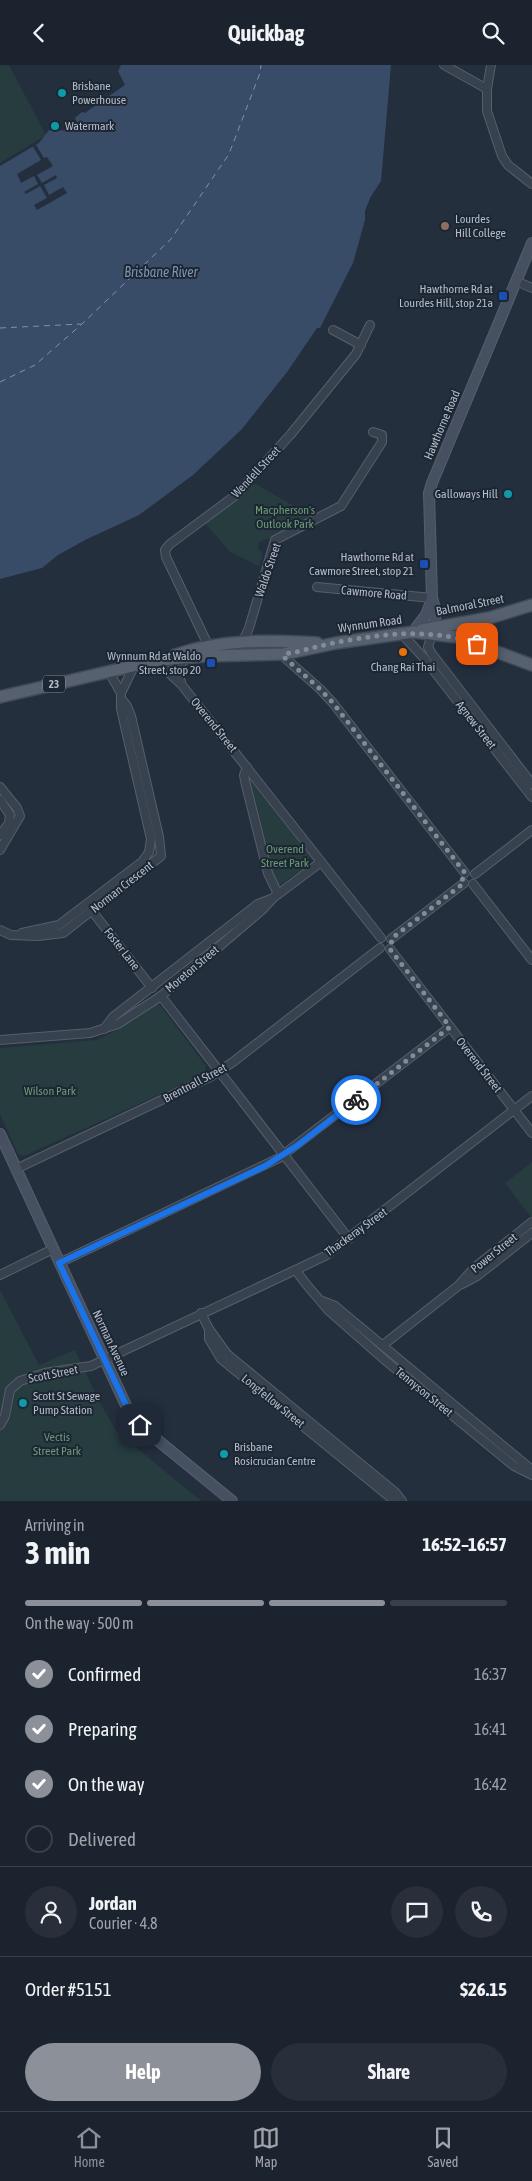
<!DOCTYPE html>
<html lang="en">
<head>
<meta charset="utf-8">
<style>
  :root { --surface:#1b232e; --page:#282f3a; --text:#f1f3f6; --muted:#a0a4aa; --line:#39404a; --accent:#8c9099 }
  body { margin:0; font-family:"Asap Condensed",sans-serif; background:var(--page); color:var(--text); height:100vh; display:flex; flex-direction:column; font-size:19px; white-space:nowrap }
  * { box-sizing:border-box; margin:0 }
  p { font-size:16px; color:var(--muted) }
  .icon { flex:none; width:28px; height:28px; fill:none; stroke:currentColor; stroke-width:2; stroke-linecap:round; stroke-linejoin:round }
  .map { position:relative; height:1436px; overflow:hidden }
  .panel { display:flex; flex-direction:column; background:var(--surface); flex:1 }
  .panel>* { flex:none }
  .pin { position:absolute; display:grid; place-items:center; width:42px; height:42px; color:#fff; margin:-21px; border-radius:10px; box-shadow:0 2px 8px #0006 }
  .courier { position:absolute; display:grid; place-items:center; width:50px; height:50px; margin:-25px; border:4px solid #1a73e8; border-radius:50%; background:#fff; color:#222; box-shadow:0 1px 6px #0007 }
  .overview em { font-style:normal; font-weight:700 }
  .overview div { display:flex; flex-direction:column-reverse }
  .overview { display:flex; align-items:center; justify-content:space-between; height:85px; padding:0 25px }
  h1 { font-size:32px; font-weight:700; line-height:38px }
  .bar { display:grid; grid-template-columns:repeat(4,1fr); gap:8px 5px; align-content:center; height:60px; padding:0 25px }
  .bar i { height:6px; border-radius:4px; background:var(--line) }
  .bar .selected { background:var(--accent) }
  .bar p { grid-column:span 4 }
  .line { display:flex; align-items:center; gap:12px; padding:0 25px; border-top:1px solid var(--line) }
  .line div { flex:1 }
  .round { display:grid; place-items:center; flex:none; width:52px; height:52px; border-radius:26px; background:var(--page) }
  ol { padding:0 25px; list-style:none }
  li { display:flex; align-items:center; gap:15px; height:55px }
  li p { margin-inline-start:auto }
  li .icon { padding:5px; border-radius:50%; background:var(--accent); color:#fff; stroke-width:4 }
  li:last-child { color:var(--muted) }
  li i { width:28px; height:28px; border:2px solid var(--line); border-radius:50% }
  .button { display:flex; gap:10px; margin-top:auto; padding:10px 25px }
  .button a { flex:1; height:58px; border-radius:30px; background:var(--accent); color:#fff; font-size:20px; font-weight:700; line-height:58px; text-align:center }
  .button a+a { background:var(--page); color:var(--text) }
  header { display:flex; justify-content:space-between; align-items:center; height:65px; padding:0 25px; background:var(--surface); font-size:22px; font-weight:700 }
  .menu { display:flex; justify-content:space-around; align-items:center; height:70px; border-top:1px solid var(--line); background:var(--surface); font-size:14px; color:var(--muted) }
  .menu a { display:grid; justify-items:center; gap:2px }
  .menu .selected { color:var(--accent) }
  .map>svg:first-child { display:block }
</style>
</head>
<body>
<header><svg class="icon" aria-label="back" viewBox="0 0 24 24"><path d="M15 5l-7 7 7 7"/></svg>Quickbag<svg class="icon" aria-label="search" viewBox="0 0 24 24"><circle cx="10" cy="10" r="6"/><path d="M15 15l6 6"/></svg></header>
<div class="map">
<svg width="532" height="1436" viewBox="0 0 532 1436">
  <rect width="100%" height="100%" fill="#242f3e"/>
  <g fill="#263c3f">
    <path d="M0,0H9L46,70L0,98Z"/>
    <path d="M254,418L313,452L275,471L259,477L258,484L263,489L259,501L230,487L205,458L229,441Z"/>
    <path d="M251,716L310,792L306,802L278,821L273,815L249,719Z"/>
    <path d="M155,939L160,940L206,1001L205,1009L24,1091L18,1089L0,1049V983L96,975L120,964Z"/>
    <path d="M532,1097V1151L531,1152L505,1118Z"/>
    <path d="M0,1225L39,1300L75,1285L97,1332L116,1366L201,1436H0Z"/>
  </g>
  <path fill="#394c67" d="M121,0H391L381,116L370,133L365,146V155L353,198L320,263H317L287,307L242,364L193,410L139,450L85,475L58,490L42,503L0,514V101L39,78L49,65L81,66L75,53L82,47L85,48L96,40L99,35L102,36L125,20L118,6Z"/>
  <path fill="#242f3e" d="M35,78L44,93L47,92L53,101L37,110L42,118L56,110L57,113L44,120L49,130L63,122L67,128L37,145L34,140L47,133L40,121L26,129L24,127L38,119L34,111L21,118L17,109L41,95L32,80Z"/>
  <g fill="none" stroke-linecap="round" stroke-linejoin="round">
    <g stroke="#7c92b1" stroke-width="1" stroke-dasharray="6 5" stroke-linecap="butt">
      <path d="M0,263L81,259"/>
      <path d="M0,317L35,300L82,259L171,174L229,89L260,8L261,0"/>
    </g>
    <defs>
      <g id="street">
        <path d="M444,0L487,24"/>
        <path d="M491,0L487,24V46L502,91L508,100L532,119"/>
        <path d="M516,216L532,223"/>
        <path d="M333,265L361,280"/>
        <path d="M317,522L432,533"/>
        <path d="M402,569L424,593L532,732"/>
        <path d="M432,569L428,582L432,589L532,719"/>
        <path d="M242,578L249,563L275,475L341,441L382,377V370L373,367"/>
        <path d="M208,580L166,492L165,485L170,479L236,430L291,369L356,289L370,260"/>
        <path d="M284,589L285,593L320,624L333,638L465,808"/>
        <path d="M156,596L181,619L381,873"/>
        <path d="M181,617C177,606 177,601 187,593"/>
        <path d="M121,628L134,601"/>
        <path d="M247,702L244,710L245,716L268,808L278,829"/>
        <path d="M0,722L17,743L20,751L0,785"/>
        <path d="M0,735L10,750L9,758L0,770"/>
        <path d="M475,809L532,765"/>
        <path d="M473,819L532,895"/>
        <path d="M92,846L152,923"/>
        <path d="M0,865L11,870L38,871L63,868L161,791L159,772L131,651L127,641L122,635"/>
        <path d="M22,868L59,860L142,797L149,787L151,774L121,644V628L109,607"/>
        <path d="M391,874L464,818"/>
        <path d="M390,884L532,1068"/>
        <path d="M161,931L349,1174"/>
        <path d="M104,964L113,952L258,839L271,834"/>
        <path d="M0,975L90,968L118,959L161,931L262,845L273,833L321,797"/>
        <path d="M16,1104L210,1012L233,997L380,883"/>
        <path d="M59,1198L279,1093L450,962"/>
        <path d="M296,1205C305,1220 317,1231 328,1245L386,1296L514,1401L532,1410"/>
        <path d="M0,1210L53,1184"/>
        <path d="M462,1219L477,1211L532,1168"/>
        <path d="M322,1236L335,1241L532,1405"/>
        <path d="M201,1248L209,1264L227,1289L395,1427L402,1436"/>
        <path d="M209,1264V1274L221,1294L391,1433L398,1436"/>
        <path d="M383,1280L458,1221L474,1203L532,1157"/>
        <path d="M0,1360L5,1351L10,1325L20,1316L45,1308L91,1301L325,1191L532,1031"/>
      </g>
      <g id="secondary">
        <path d="M434,562L436,547L432,533L429,428L432,418L532,178"/>
        <path d="M413,567L426,550L432,534"/>
        <path d="M0,1069L130,1349L139,1360L232,1436"/>
      </g>
      <g id="primary">
        <path d="M422,565L489,553L532,540"/>
        <path d="M175,590C219,574 271,575 317,578"/>
        <path d="M0,632L159,595L204,591L284,589L336,578L414,567L457,572L532,600"/>
      </g>
    </defs>
    <use href="#street" stroke="#565f6c" stroke-width="10"/>
    <use href="#secondary" stroke="#565f6c" stroke-width="12"/>
    <use href="#primary" stroke="#414a57" stroke-width="14"/>
    <use href="#street" stroke="#38414e" stroke-width="8"/>
    <use href="#secondary" stroke="#465061" stroke-width="10"/>
    <use href="#primary" stroke="#56606e" stroke-width="11"/>
  </g>
  <g fill="none" stroke-linecap="round" stroke-linejoin="round">
    <path stroke="#828b98" stroke-width="5" stroke-dasharray="0 9" d="M356,1035L450,962L390,884L392,880L391,874L464,818L462,813L465,808L333,638L320,624L285,593L284,589C300,587 314,582 329,579C378,569 429,562 477,579"/>
    <path stroke="#1a73e8" stroke-width="6" d="M140,1360L127,1342L59,1198L265,1101L298,1080L356,1035"/>
  </g>
  <g fill="#0f9aa8" stroke="#1d2633" stroke-width="2">
    <circle cx="62" cy="28" r="5"/>
    <circle cx="55" cy="61" r="5"/>
    <circle cx="508" cy="429" r="5"/>
    <circle cx="23" cy="1338" r="5"/>
    <circle cx="224" cy="1389" r="5"/>
  </g>
  <circle fill="#8d6e63" stroke="#1d2633" stroke-width="2" cx="445" cy="161" r="5"/>
  <g fill="#1a4fb4" stroke="#1d2633" stroke-width="2">
    <rect x="498" y="226" width="10" height="10" rx="2.5"/>
    <rect x="419" y="494" width="10" height="10" rx="2.5"/>
    <rect x="206" y="593" width="10" height="10" rx="2.5"/>
  </g>
  <circle fill="#e8710a" stroke="#1d2633" stroke-width="2" cx="403" cy="587" r="5"/>
  <g text-anchor="middle" dominant-baseline="central" stroke-width="4" stroke-linejoin="round" paint-order="stroke">
    <rect fill="#1d2633" stroke="#878f9c" stroke-width="1" x="43" y="610.5" width="22" height="17" rx="4"/>
    <g font-size="11" font-weight="bold" fill="#b4bcc9">
      <text x="54" y="619">23</text>
    </g>
    <g font-size="12" fill="#b4bcc9" stroke="#1d2633" text-anchor="start">
      <text x="72" y="21">Brisbane<tspan x="72" dy="14">Powerhouse</tspan></text>
      <text x="65" y="61">Watermark</text>
      <text x="455" y="154">Lourdes<tspan x="455" dy="14">Hill College</tspan></text>
      <text x="493" y="224" text-anchor="end">Hawthorne Rd at<tspan x="493" dy="14">Lourdes Hill, stop 21a</tspan></text>
      <text x="498" y="429" text-anchor="end">Galloways Hill</text>
      <text x="414" y="492" text-anchor="end">Hawthorne Rd at<tspan x="414" dy="14">Cawmore Street, stop 21</tspan></text>
      <text x="201" y="591" text-anchor="end">Wynnum Rd at Waldo<tspan x="201" dy="14">Street, stop 20</tspan></text>
      <text x="403" y="602" text-anchor="middle">Chang Rai Thai</text>
      <text x="33" y="1331">Scott St Sewage<tspan x="33" dy="14">Pump Station</tspan></text>
      <text x="234" y="1382">Brisbane<tspan x="234" dy="14">Rosicrucian Centre</tspan></text>
    </g>
    <g font-size="12" fill="#b4bcc9" stroke="#1d2633">
      <text transform="translate(442 360) rotate(-67)">Hawthorne Road</text>
      <text transform="translate(256 407) rotate(-47)">Wendell Street</text>
      <text transform="translate(268 505) rotate(-71)">Waldo Street</text>
      <text transform="translate(374 528) rotate(5)">Cawmore Road</text>
      <text transform="translate(470 540) rotate(-11)">Balmoral Street</text>
      <text transform="translate(370 559) rotate(-8)">Wynnum Road</text>
      <text transform="translate(214 660) rotate(51)">Overend Street</text>
      <text transform="translate(476 660) rotate(52)">Agnew Street</text>
      <text transform="translate(122 822) rotate(-38)">Norman Crescent</text>
      <text transform="translate(122 884) rotate(52)">Foster Lane</text>
      <text transform="translate(192 904) rotate(-40)">Moreton Street</text>
      <text transform="translate(479 1000) rotate(52)">Overend Street</text>
      <text transform="translate(195 1018) rotate(-28)">Brentnall Street</text>
      <text transform="translate(356 1167) rotate(-36)">Thackeray Street</text>
      <text transform="translate(494 1188) rotate(-39)">Power Street</text>
      <text transform="translate(111 1278) rotate(65)">Norman Avenue</text>
      <text transform="translate(53 1309) rotate(-11)">Scott Street</text>
      <text transform="translate(424 1327) rotate(39)">Tennyson Street</text>
      <text transform="translate(273 1336) rotate(39)">Longfellow Street</text>
    </g>
    <g font-size="12" fill="#6b9a76" stroke="#1d2633">
      <text x="285" y="445">Macpherson's<tspan x="285" dy="14">Outlook Park</tspan></text>
      <text x="285" y="784">Overend<tspan x="285" dy="14">Street Park</tspan></text>
      <text x="50" y="1026">Wilson Park</text>
      <text x="57" y="1372">Vectis<tspan x="57" dy="14">Street Park</tspan></text>
    </g>
    <g font-size="14" font-style="italic" fill="#7c92b1" stroke="#1d2633">
      <text x="161" y="207">Brisbane River</text>
    </g>
  </g>
</svg>
<div class="pin" style="left:477px;top:579px;background:#ea580c"><svg class="icon" aria-label="bag" viewBox="0 0 24 24"><path d="M5 8h14l-1 12H6zM9 8a3 3 0 0 1 6 0"/></svg></div>
<div class="pin" style="left:140px;top:1360px;background:#1f2937"><svg class="icon" aria-label="home" viewBox="0 0 24 24"><path d="M3 11l9-7 9 7M6 9v11h12V9"/></svg></div>
<div class="courier" style="left:356px;top:1035px"><svg class="icon" aria-label="bike" viewBox="0 0 24 24"><circle cx="6" cy="16" r="4"/><circle cx="18" cy="16" r="4"/><path d="M6 16l4-8h5l3 8M10 8l3 8H6M13 5h3"/></svg></div>
</div>
<section class="panel">
<div class="overview"><div><h1>3 min</h1><p>Arriving in</p></div><em>16:52–16:57</em></div>
<div class="bar"><i class="selected"></i><i class="selected"></i><i class="selected"></i><i></i><p>On the way · 500 m</p></div>
<ol>
<li><svg class="icon" aria-label="check" viewBox="0 0 24 24"><path d="M5 12l5 5 9-10"/></svg>Confirmed<p>16:37</p></li>
<li><svg class="icon" aria-label="check" viewBox="0 0 24 24"><path d="M5 12l5 5 9-10"/></svg>Preparing<p>16:41</p></li>
<li><svg class="icon" aria-label="check" viewBox="0 0 24 24"><path d="M5 12l5 5 9-10"/></svg>On the way<p>16:42</p></li>
<li><i></i>Delivered</li>
</ol>
<div class="line" style="height:90px"><a class="round"><svg class="icon" aria-label="person" viewBox="0 0 24 24"><circle cx="12" cy="8" r="4"/><path d="M4 21q1-7 8-7t8 7"/></svg></a><div><b>Jordan</b><p>Courier · 4.8</p></div><a class="round"><svg class="icon" aria-label="chat" viewBox="0 0 24 24"><path d="M4 5h16v11H9l-5 4z"/></svg></a><a class="round"><svg class="icon" aria-label="phone" viewBox="0 0 24 24"><path d="M5 4h4l2 5-3 2q2 4 5 5l2-3 5 2v4C11 20 4 13 5 4z"/></svg></a></div>
<div class="line" style="height:65px"><div>Order #5151</div><b>$26.15</b></div>
<div class="button"><a>Help</a><a>Share</a></div>
</section>
<nav class="menu">
<a class="selected"><svg class="icon" aria-label="home" viewBox="0 0 24 24"><path d="M3 11l9-7 9 7M6 9v11h12V9"/></svg>Home</a>
<a><svg class="icon" aria-label="map" viewBox="0 0 24 24"><path d="M3 6l6-2 6 2 6-2v14l-6 2-6-2-6 2zM9 4v14M15 6v14"/></svg>Map</a>
<a><svg class="icon" aria-label="saved" viewBox="0 0 24 24"><path d="M7 4h10v16l-5-4-5 4z"/></svg>Saved</a>
</nav>
</body>
</html>
